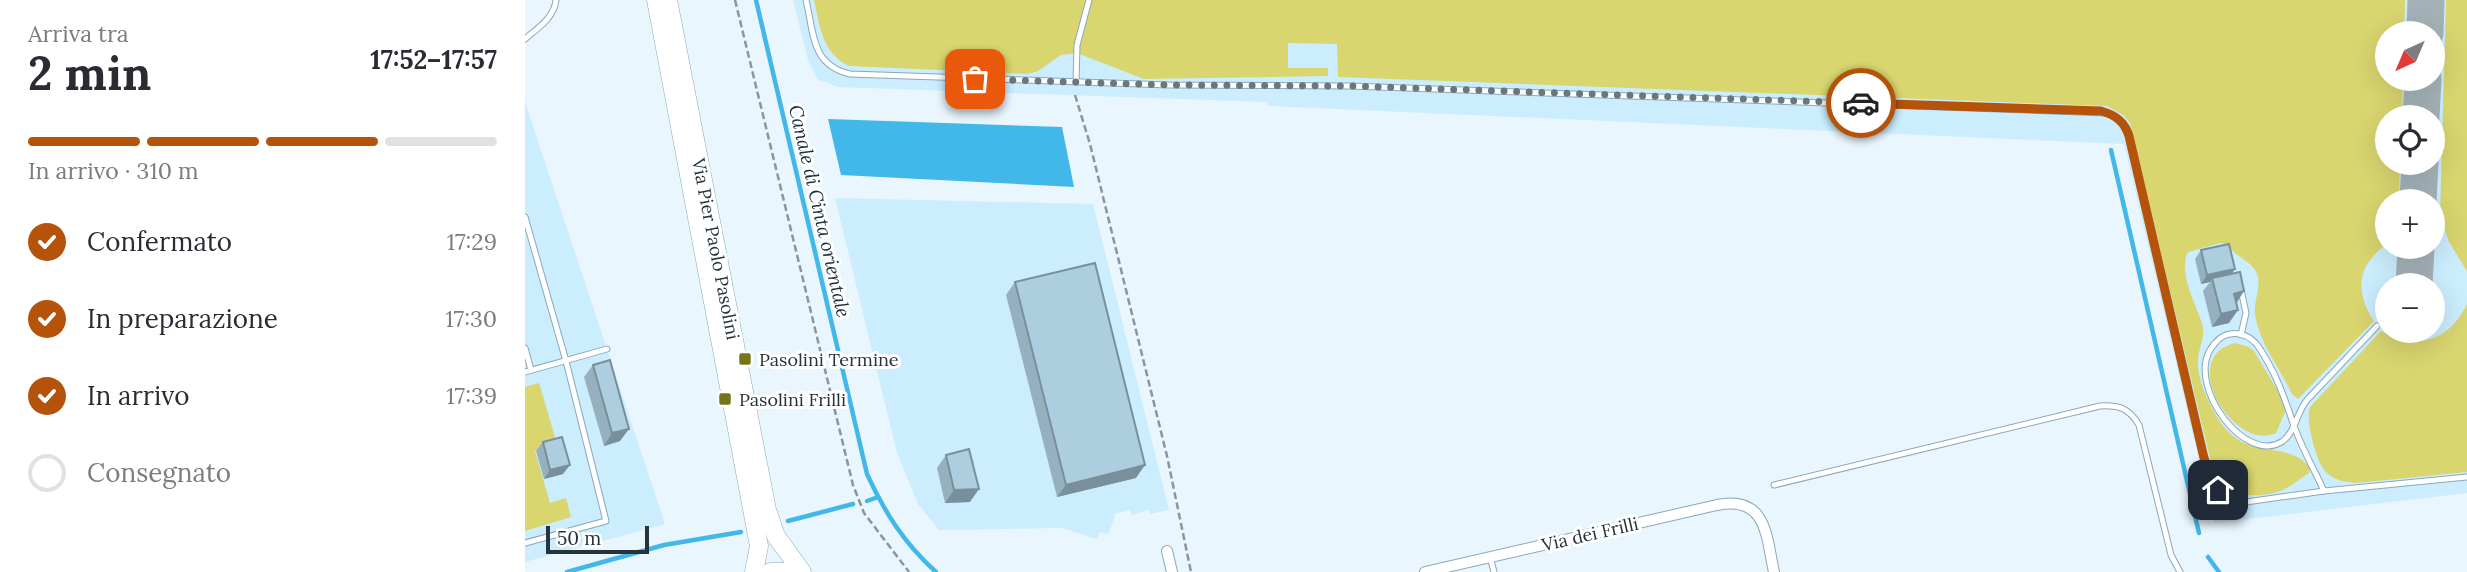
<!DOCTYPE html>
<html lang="it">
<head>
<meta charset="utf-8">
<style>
  :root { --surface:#fff; --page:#f2f2f3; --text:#2b2b33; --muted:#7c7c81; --line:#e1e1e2; --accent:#b45309 }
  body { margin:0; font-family:Lora,serif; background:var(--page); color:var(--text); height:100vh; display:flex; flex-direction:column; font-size:26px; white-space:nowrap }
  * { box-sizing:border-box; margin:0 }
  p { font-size:23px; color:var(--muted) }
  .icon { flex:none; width:38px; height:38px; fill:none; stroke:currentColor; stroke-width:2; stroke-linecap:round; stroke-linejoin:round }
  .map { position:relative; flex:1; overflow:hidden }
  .panel { display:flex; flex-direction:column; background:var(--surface); width:525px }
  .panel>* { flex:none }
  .needle { width:46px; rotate:224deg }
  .buttons { position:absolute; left:1850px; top:21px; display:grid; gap:14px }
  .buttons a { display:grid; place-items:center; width:70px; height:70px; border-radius:50%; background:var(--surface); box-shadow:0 7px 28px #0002; font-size:35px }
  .scale { position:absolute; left:21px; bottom:18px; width:103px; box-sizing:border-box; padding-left:7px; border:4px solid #26333a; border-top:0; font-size:19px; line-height:24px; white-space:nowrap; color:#26333a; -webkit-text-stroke:5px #fff; paint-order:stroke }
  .pin { position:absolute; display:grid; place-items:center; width:60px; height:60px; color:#fff; margin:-30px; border-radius:14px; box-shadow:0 4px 10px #0006 }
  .courier { position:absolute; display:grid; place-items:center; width:70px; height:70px; margin:-35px; border:5px solid #b45309; border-radius:50%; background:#fff; color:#222; box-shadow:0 2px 9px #0007 }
  .head em { font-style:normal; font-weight:700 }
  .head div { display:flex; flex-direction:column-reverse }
  .head { display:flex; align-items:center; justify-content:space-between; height:119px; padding:0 28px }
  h1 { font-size:46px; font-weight:700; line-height:52px }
  .bar { display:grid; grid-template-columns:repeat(4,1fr); gap:10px 7px; align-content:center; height:84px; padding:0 28px }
  .bar i { height:9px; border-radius:5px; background:var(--line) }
  .bar .current { background:var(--accent) }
  .bar p { grid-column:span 4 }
  ol { padding:0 28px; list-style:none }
  li { display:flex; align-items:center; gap:21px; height:77px }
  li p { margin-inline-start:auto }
  li .icon { padding:7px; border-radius:50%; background:var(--accent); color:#fff; stroke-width:4 }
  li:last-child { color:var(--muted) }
  li i { width:38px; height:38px; border:4px solid var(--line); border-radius:50% }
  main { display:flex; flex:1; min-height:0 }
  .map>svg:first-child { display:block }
</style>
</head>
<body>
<main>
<section class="panel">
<div class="head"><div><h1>2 min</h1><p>Arriva tra</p></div><em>17:52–17:57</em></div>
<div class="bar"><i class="current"></i><i class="current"></i><i class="current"></i><i></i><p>In arrivo · 310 m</p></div>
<ol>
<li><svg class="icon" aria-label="check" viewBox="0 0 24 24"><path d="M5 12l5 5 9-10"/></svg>Confermato<p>17:29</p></li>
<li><svg class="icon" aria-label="check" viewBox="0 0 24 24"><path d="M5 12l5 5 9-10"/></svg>In preparazione<p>17:30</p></li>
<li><svg class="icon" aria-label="check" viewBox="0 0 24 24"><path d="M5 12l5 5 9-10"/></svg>In arrivo<p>17:39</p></li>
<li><i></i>Consegnato</li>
</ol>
</section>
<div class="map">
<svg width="1942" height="572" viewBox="0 0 1942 572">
  <rect width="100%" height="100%" fill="#e9f6fd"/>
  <g fill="#cbedfe" fill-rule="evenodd">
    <path d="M268,0H1942V493L1689,523L1599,144L743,106L742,102L313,87L292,79L283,60ZM1862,33H1908V79H1862ZM1862,117H1908V163H1862ZM1862,201H1908V247H1862ZM1862,285H1908V331H1862Z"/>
    <path d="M0,102L140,524L0,562Z"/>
    <path d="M310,198L568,204L644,510L625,514L624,510L607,515L605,510L590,514L584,534L574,532L572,539L537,528L414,530L393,504L372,453Z"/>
  </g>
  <g fill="#d9d56f">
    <path d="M289,0H1880L1879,33H1862V79H1878L1877,117H1862V163H1875L1874,201H1862V242C1856,249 1848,255 1843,263C1831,280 1837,305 1849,321L1773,399L1767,394C1755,368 1734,343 1730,314C1728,301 1739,282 1730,270C1723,259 1709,256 1702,244L1695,243L1663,252C1653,273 1670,302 1677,323C1681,337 1674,346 1673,360C1672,376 1679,392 1686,406C1694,423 1708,441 1727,446C1745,451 1775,450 1785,469L1784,473C1776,478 1768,485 1760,489C1739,499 1705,498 1690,479L1605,123L1598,115L1582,106L813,77L812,44L763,43V68H803V76L619,79L552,53L536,55L513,71L503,74L324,66C297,53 295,26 289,0Z"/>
    <path d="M1921,0H1942V271L1924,242L1915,216Z"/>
    <path d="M1942,304V472L1831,483C1820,482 1807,480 1800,471C1791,461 1780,419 1785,407L1856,331C1893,351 1924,341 1942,304Z"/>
    <path d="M1710,343L1724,347L1729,351L1754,393L1759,404L1760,412L1751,433C1709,453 1651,357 1710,343Z"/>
    <path d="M14,383L32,444L10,451L25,503L41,498L46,517L0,531V387Z"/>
  </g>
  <path fill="#42b8ea" d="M303,119L537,127L549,187L316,175Z"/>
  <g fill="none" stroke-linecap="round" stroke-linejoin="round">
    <g stroke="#42b8ea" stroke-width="4.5">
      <path d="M231,0L342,474C360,513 379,543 411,572"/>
      <path d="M1586,150L1674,533"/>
      <path d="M342,501L353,497"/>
      <path d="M263,521L328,504"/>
      <path d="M1683,557L1694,572"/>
      <path d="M42,572L139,545L216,532"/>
    </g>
    <g stroke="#a4b2b8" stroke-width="37">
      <path d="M1900,33L1901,0"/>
      <path d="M1896,117L1898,79"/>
      <path d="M1893,201L1895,163"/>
      <path d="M1889,285L1891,247"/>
    </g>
    <defs>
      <g id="service">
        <path d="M281,0C289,33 286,65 325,74L644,85L825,86L1583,113L1597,122L1604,137L1679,458L1687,483L1693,490L1700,496L1721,502L1799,491L1942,477"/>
        <path d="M0,39C13,28 29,18 31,0"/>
        <path d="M551,82L552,45L564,0"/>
        <path d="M0,217L41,361L81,521L0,543"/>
        <path d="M1716,290L1721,313L1716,335"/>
        <path d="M0,348L6,370"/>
        <path d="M0,372L82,349"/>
        <path d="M1249,485L1575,406C1594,405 1604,408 1614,425L1646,555L1655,572"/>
        <path d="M1799,491C1789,469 1776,447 1768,423C1759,396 1750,371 1733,346C1727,338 1717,332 1705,334C1696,335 1690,342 1685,350C1663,388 1721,466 1758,441C1770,432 1772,412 1782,400L1852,326"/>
        <path d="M965,557L969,572"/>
      </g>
      <g id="minor">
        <path d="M642,551L647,572"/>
        <path d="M900,572L1192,505C1242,495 1241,536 1249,572"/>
      </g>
      <g id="primary">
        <path d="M131,0L234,546L229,572"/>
        <path d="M143,0L242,510L251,536L277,572"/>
        <path d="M245,572H270"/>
      </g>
    </defs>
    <use href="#service" stroke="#89a9b9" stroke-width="7"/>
    <use href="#minor" stroke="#89a9b9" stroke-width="12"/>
    <use href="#primary" stroke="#89a9b9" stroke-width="19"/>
    <g stroke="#89969d" stroke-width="2.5" stroke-dasharray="7 3.5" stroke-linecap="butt">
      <path d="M210,0L328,485L339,513L384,572"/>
      <path d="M550,95L565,144L642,456L666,572"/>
    </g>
    <use href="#service" stroke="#fff" stroke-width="5"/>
    <use href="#minor" stroke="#fff" stroke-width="10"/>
    <use href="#primary" stroke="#fff" stroke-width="18"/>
  </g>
  <g fill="#95b1c0">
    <path d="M1676,250L1710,269L1706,274L1711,303L1704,323L1687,327L1678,291L1685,282L1676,284L1670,259Z"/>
    <path d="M490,282L611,478L532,497L481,295Z"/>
    <path d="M68,365L95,441L79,446L59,377Z"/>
    <path d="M18,442L38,474L19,479L11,451Z"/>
    <path d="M421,455L445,502L420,503L412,468Z"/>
  </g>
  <g fill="#79909c">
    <path d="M1710,269L1704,278H1687L1685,282L1676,284L1682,275Z"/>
    <path d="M1719,291L1711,304L1709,294Z"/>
    <path d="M1713,310L1704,323L1687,327L1696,314Z"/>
    <path d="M104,429L95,441L79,446L87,433Z"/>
    <path d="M45,465L38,474L19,479L25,470Z"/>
    <path d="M620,465L611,478L532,497L541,485Z"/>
    <path d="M454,489L445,502L420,503L429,490Z"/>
  </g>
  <g fill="#adcedf" stroke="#79909c" stroke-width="2">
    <path d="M1704,244L1710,269L1682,275L1676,250Z"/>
    <path d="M570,263L620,465L541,485L490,282Z"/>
    <path d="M1715,272L1719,291L1709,294L1713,310L1696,314L1687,278Z"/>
    <path d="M85,360L104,429L87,433L68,365Z"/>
    <path d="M37,437L45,465L25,470L18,442Z"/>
    <path d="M444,449L454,489L429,490L421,455Z"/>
  </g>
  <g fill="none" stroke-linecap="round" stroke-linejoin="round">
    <path stroke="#6a777e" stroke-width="7" stroke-dasharray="0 12.6" d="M450,79L644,85L825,86L1336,103"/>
    <path stroke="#b45309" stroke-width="9" d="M1336,103L1576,111C1591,115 1600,122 1604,136L1679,458L1687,482L1693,490"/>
  </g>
  <g fill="#777317" stroke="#fff" stroke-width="2.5">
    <rect x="213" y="352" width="14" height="14" rx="3.5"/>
    <rect x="193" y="392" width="14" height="14" rx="3.5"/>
  </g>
  <g text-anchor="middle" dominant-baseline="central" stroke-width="6" stroke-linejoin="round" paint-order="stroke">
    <g font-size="18" fill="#26333a" stroke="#fff">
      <text transform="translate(191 249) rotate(79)">Via Pier Paolo Pasolini</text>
      <text transform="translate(1065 534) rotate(-13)">Via dei Frilli</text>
    </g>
    <g font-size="18" fill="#26333a" stroke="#fff" text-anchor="start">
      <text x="234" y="359">Pasolini Termine</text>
      <text x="214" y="399">Pasolini Frilli</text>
    </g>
    <g font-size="19" font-style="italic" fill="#1c303a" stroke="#fff">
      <text transform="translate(295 211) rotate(77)">Canale di Cinta orientale</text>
    </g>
  </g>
</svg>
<div class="buttons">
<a><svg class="needle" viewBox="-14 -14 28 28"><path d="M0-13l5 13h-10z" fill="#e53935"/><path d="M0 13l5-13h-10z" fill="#7c7c81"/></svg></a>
<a><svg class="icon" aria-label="locate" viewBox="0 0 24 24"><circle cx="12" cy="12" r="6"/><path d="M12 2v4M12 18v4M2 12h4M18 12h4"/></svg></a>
<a>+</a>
<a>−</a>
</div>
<div class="scale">50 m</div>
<div class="pin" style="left:450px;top:79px;background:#ea580c"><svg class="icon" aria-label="bag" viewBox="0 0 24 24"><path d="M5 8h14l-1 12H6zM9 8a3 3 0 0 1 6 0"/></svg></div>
<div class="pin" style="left:1693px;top:490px;background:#1f2937"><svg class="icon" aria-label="home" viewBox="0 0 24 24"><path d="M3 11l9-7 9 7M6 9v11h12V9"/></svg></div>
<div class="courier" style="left:1336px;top:103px"><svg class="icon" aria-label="car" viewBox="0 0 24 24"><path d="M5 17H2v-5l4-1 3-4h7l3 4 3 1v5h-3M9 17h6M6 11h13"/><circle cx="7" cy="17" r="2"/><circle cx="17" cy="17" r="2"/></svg></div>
</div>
</main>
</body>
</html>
